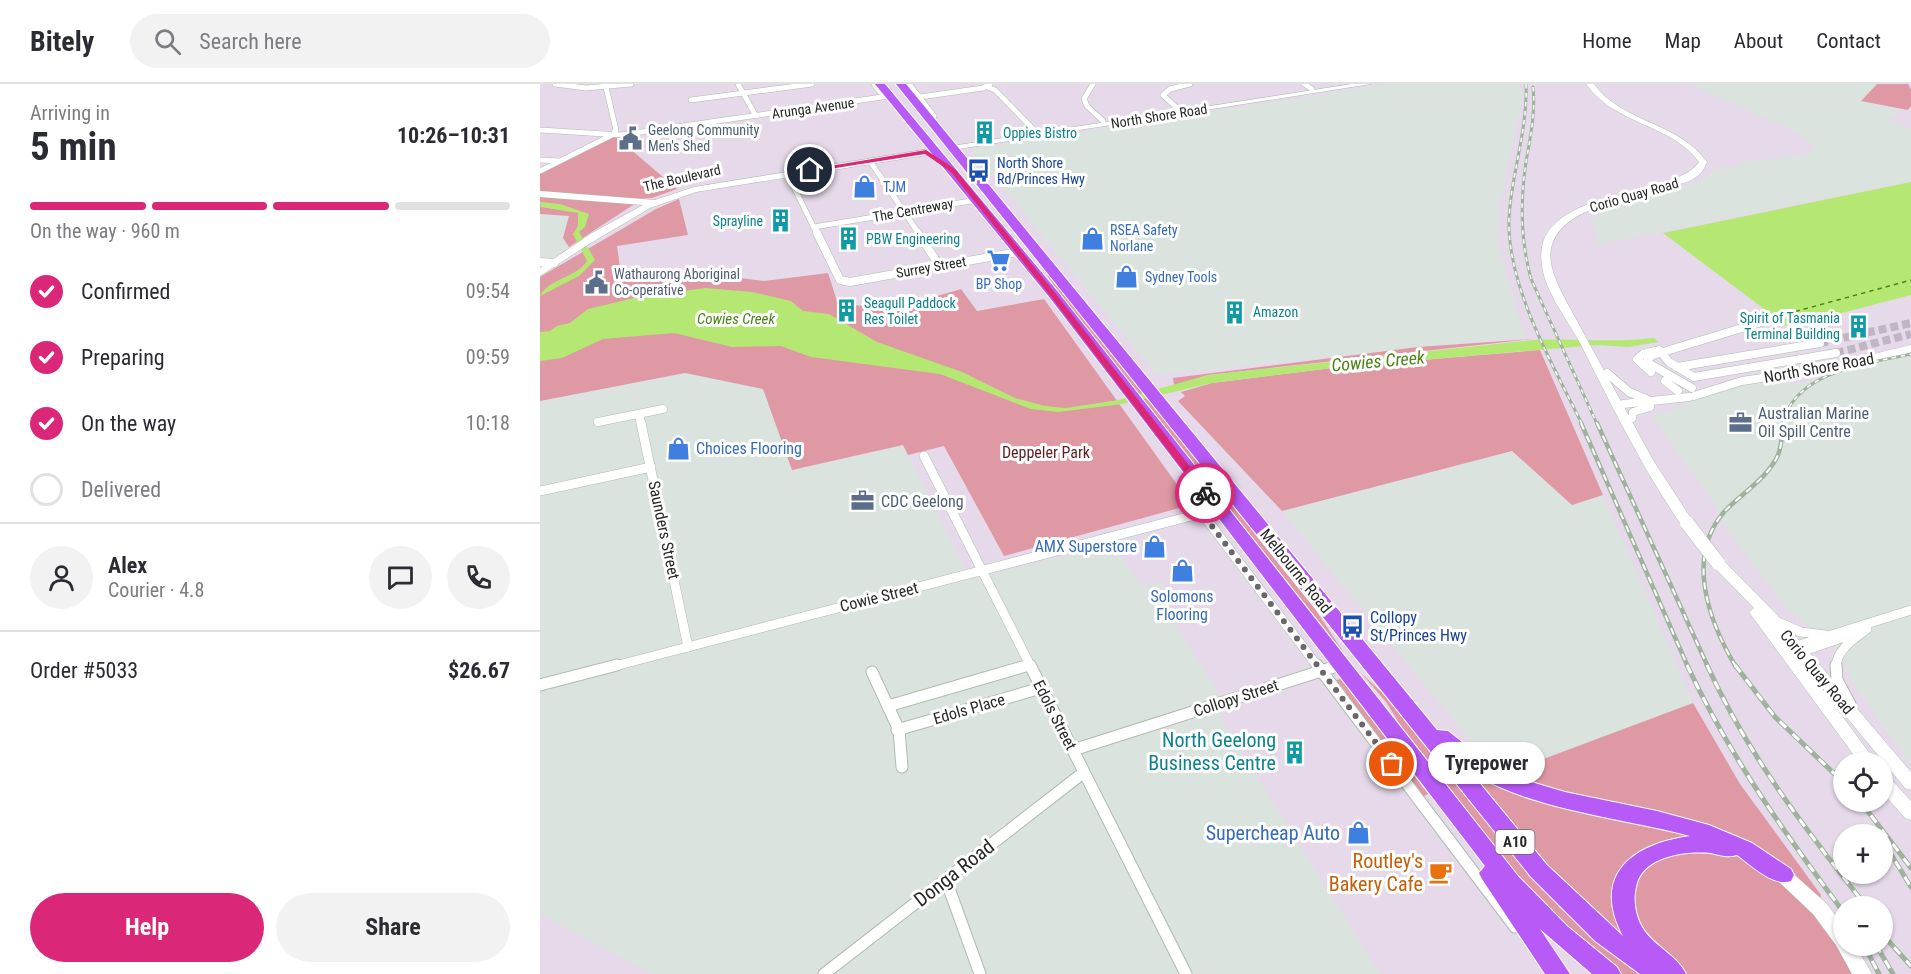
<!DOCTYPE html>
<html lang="en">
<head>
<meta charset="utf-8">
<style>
  :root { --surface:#fff; --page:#f2f2f3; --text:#2b2b33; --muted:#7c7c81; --line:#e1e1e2; --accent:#db2777 }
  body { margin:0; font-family:"Roboto Condensed",sans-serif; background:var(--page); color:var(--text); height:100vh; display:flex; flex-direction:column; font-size:22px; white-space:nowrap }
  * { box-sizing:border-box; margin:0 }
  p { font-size:20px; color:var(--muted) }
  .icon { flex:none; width:33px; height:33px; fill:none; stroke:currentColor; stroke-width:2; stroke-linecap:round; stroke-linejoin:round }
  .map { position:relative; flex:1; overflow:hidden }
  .side { display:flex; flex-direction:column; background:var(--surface); width:540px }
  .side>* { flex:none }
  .controls { position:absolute; left:1293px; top:668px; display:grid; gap:12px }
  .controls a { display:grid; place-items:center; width:60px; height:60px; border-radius:50%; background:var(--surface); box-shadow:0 2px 4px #0004; font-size:30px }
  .pin { position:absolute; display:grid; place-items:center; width:51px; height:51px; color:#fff; margin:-26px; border:3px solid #fff; border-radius:50%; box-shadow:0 2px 6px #0007 }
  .courier { position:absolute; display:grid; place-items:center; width:60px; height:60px; margin:-30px; border:4px solid #db2777; border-radius:50%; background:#fff; color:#222; box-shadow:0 2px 8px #0007 }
  .bubble { position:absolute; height:42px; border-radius:21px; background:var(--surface); box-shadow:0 2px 4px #0004; font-size:20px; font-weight:700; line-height:42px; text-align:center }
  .summary em { font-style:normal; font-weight:700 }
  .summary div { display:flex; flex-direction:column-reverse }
  .summary { display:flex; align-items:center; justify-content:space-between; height:102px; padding:0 30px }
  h1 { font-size:39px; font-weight:700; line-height:45px }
  .bar { display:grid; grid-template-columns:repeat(4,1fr); gap:9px 6px; align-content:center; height:72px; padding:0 30px }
  .bar i { height:8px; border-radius:4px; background:var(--line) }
  .bar .current { background:var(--accent) }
  .bar p { grid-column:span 4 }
  .line { display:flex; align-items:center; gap:15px; padding:0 30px; border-top:2px solid var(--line) }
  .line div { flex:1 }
  .round { display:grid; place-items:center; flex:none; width:63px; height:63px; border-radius:32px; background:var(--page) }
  ol { padding:0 30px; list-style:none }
  li { display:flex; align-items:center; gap:18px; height:66px }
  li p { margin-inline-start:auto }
  li .icon { padding:6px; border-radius:50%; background:var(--accent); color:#fff; stroke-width:4 }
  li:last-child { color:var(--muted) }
  li i { width:33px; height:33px; border:3px solid var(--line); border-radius:50% }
  .cta { display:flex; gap:12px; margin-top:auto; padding:12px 30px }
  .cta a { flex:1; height:69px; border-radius:36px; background:var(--accent); color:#fff; font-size:24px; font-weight:700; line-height:69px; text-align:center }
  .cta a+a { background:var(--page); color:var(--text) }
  header { display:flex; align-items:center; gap:36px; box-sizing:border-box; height:84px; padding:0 30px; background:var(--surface); border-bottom:2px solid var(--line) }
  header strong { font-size:28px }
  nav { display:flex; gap:33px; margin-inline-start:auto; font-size:21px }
  .search { width:420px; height:54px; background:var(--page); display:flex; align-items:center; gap:15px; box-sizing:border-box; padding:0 21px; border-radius:33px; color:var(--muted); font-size:22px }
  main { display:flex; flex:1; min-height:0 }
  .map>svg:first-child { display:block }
</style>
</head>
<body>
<header>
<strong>Bitely</strong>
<div class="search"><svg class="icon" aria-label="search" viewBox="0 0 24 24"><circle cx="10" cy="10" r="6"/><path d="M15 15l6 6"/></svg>Search here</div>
<nav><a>Home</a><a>Map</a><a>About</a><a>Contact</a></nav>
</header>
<main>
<section class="side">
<div class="summary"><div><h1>5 min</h1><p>Arriving in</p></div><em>10:26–10:31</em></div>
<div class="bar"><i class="current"></i><i class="current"></i><i class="current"></i><i></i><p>On the way · 960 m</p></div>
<ol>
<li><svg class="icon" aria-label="check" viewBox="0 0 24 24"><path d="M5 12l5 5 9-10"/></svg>Confirmed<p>09:54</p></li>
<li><svg class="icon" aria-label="check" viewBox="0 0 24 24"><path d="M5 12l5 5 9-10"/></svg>Preparing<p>09:59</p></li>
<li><svg class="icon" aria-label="check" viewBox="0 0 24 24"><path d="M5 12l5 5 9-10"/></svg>On the way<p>10:18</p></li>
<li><i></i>Delivered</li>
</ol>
<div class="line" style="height:108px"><a class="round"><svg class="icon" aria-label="person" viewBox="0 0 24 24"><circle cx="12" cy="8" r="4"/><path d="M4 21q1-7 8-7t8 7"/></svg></a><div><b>Alex</b><p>Courier · 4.8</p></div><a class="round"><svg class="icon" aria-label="chat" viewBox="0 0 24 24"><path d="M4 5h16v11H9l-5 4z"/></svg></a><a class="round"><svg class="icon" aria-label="phone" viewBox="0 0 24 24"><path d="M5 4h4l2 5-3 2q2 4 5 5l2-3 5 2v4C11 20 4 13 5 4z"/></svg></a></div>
<div class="line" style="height:78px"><div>Order #5033</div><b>$26.67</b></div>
<div class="cta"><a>Help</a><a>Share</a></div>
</section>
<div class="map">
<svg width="1371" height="890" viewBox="0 0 1371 890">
  <rect width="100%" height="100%" fill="#e6daea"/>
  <g fill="#dbe3de">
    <path d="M851,0H979L983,12L959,123L957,157L984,253L617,291L431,65Z"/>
    <path d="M1149,0H1337L1323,16L1363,24L1348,36L1371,45V97L1057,161L1055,142L1047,140L1069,125L1159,98L1170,91L1173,86L1200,81L1202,77H1220L1273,67L1276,64L1254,47Z"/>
    <path d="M0,130L29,132L22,154L29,163L0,182Z"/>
    <path d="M1371,267V682L1311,596L1302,567L1248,526L1184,441L1175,421L1113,333L1175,308L1205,301L1238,296L1255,301Z"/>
    <path d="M144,289L223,305L252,386L363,361L430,496L573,460L602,503L623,497V521L678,608L683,639L840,890H112L0,830V317Z"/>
    <path d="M972,367L1031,421L1063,411L1153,619L973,686L932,658L742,427Z"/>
  </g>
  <g fill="#de99a5">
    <path d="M1337,0H1368L1371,6V22L1368,26L1321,17Z"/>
    <path d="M75,52L137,105L112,114L96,115L0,107V90Z"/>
    <path d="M0,112L92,120L93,121L29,163L23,154L29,132L0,130Z"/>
    <path d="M139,115L148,151L77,162L81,191L107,195L176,191L224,197L288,189L297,217C339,230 380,217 421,205L437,227L504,215L646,413L643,423L464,472L404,362L368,371L363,361L252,386L223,305L145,289L0,317V193L116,125Z"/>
    <path d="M506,183L766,511L804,569L530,225L505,188Z"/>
    <path d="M992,255L668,291L634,302L633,294L878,263Z"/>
    <path d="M1000,266L1063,411L1032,421L972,367L742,427L638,317L645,312L641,308L672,299L800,283Z"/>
    <path d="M821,589L849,615L1019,823L1063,862L1102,890H1083L1073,884L1043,859L985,803L874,663L846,618Z"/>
    <path d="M801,595L888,710L882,713L804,610L806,608L796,596Z"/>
    <path d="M1153,619L1200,700L1281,811L1276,827L1314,890H1147L1081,854L1009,788L921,677L932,658L974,686Z"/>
  </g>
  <g fill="#b5e872">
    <path d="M1371,98V211L1248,243L1123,149Z"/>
    <path d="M0,118L20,120L49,130L45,143L39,148L55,176L39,192L0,212C8,195 36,194 47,177L33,150L38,142V129L1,123Z"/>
    <path d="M165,204L212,208L251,217L263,227L289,230L337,258L422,288L475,314L505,322L526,324L578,316L668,291L993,256C1034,254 1074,259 1114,254L1119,258L1088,263L1057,261L800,283L672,299L583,320L518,328L491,325L400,290L271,273L241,262L192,263L134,249L63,255L22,274L0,277V248L10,247L17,242L30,239L48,225L94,214Z"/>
  </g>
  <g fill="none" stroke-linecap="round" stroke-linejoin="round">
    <path stroke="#4b8414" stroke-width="1.5" stroke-dasharray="4.5 4" stroke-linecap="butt" d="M1239,232L1371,196"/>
    <g stroke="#c0b6c3" stroke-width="8" stroke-dasharray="8 4" stroke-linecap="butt">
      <path d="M1280,259L1371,239"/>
      <path d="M1296,269L1371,250"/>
    </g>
    <defs>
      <g id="street-far3">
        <path d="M15,0L46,4L91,0"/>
        <path d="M198,0L216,32"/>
        <path d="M334,0L340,8L348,10"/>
        <path d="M369,0L394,32L388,35"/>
        <path d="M553,0L544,15L547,22L563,37"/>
        <path d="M764,0L772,5"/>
        <path d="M66,3L76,46L72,51"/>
        <path d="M447,3L455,6L499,51"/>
        <path d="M380,13L443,4L450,0"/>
        <path d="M151,16L272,0"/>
        <path d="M639,26L623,11L630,5L650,0"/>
        <path d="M0,46L81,51L349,12"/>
        <path d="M0,76L19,77"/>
        <path d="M330,77L379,150"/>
        <path d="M0,87L70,52"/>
        <path d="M247,89L277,150"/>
        <path d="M274,143L437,116"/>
      </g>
      <g id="street-far2">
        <path d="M277,149L300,196L310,198L478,168"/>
        <path d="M378,149L399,181"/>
        <path d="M0,178L14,179"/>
        <path d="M1119,266L1129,278L1154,293L1296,269"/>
        <path d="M1137,283L1280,259"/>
        <path d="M1111,288L1097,275L1103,270L1115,267"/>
        <path d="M1067,289L1089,308L1106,315"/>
        <path d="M1125,297L1138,307"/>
        <path d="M1152,304L1108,279V275L1113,271L1235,234"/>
        <path d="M1154,312L1202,297L1302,282L1371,265"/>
        <path d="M1083,320L1149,313"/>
        <path d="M99,330L101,340"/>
        <path d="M1092,334L1093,328L1110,323"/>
        <path d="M58,338L123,325"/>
      </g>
      <g id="street-far1">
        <path d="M101,339L148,563"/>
        <path d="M384,372L491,583"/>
        <path d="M0,407L111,383"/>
        <path d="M662,429L778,583"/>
        <path d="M1238,538L1261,548L1285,551"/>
        <path d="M1253,563L1371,526"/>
        <path d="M1255,570L1316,549"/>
        <path d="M71,583L678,425"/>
        <path d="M483,583L489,581"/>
        <path d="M795,583L800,581"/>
        <path d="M1296,583C1297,565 1314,555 1327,545"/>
      </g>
      <g id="street">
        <path d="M490,581L646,890"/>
        <path d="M777,581L975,843"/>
        <path d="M1296,581L1297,596L1310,620"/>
        <path d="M332,588L359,646L362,683"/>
        <path d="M0,601L77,581"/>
        <path d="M348,622L489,581"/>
        <path d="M357,646L501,604"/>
        <path d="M533,666L800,581"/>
        <path d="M406,796L440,890"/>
        <path d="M284,890L543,689"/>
      </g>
      <g id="secondary">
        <path d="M812,0H831L412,66L408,64L412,62Z"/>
        <path d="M1046,0H1054C1082,39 1139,38 1167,78C1165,82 1163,87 1160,90C1152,98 1136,101 1126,104C1093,114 1027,122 1013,158C1005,176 1017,199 1025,215L1113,376L1154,439L1147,443L1142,442C1102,384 1072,322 1040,259C1025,231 996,198 1002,163C1005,142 1028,128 1046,121C1074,111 1144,101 1159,78C1132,40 1075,41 1046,0Z"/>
        <path d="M396,64L400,67L399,69L156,108L110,124L49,160L0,192V184L52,149L103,121L0,113V107L115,116L154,103Z"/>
        <path d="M1178,475L1183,476L1238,532L1371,688V706L1365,704L1272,591L1336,678H1319L1211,531L1209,528L1214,524L1173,482L1171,479Z"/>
        <path d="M1342,690L1348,692L1371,717V736L1365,734L1342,708Z"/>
        <path d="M1243,784L1249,786L1287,820L1304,843V861H1315L1332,890H1312L1296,861L1273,830L1237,796L1234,791L1237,786Z"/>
      </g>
      <g id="highway">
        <path d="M335,0H345L518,208L978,792L1027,842L1077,883L1081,890H1052L1000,845L1030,890H1005L942,795L939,789L945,782L510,214Z"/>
        <path d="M356,0H366L897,646L908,647L946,677L988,697L1025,708L1117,727L1169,741L1212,759L1251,785L1254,791L1251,797C1233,803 1211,781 1197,771C1187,774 1180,771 1170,769C1145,767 1102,772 1096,803C1093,815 1095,831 1102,843C1113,862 1137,871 1146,890H1100L1055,857L991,793ZM928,685C979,724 1087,735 1150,752C1092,760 1051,791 1083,852L1007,781Z"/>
      </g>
    </defs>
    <use href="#street-far3" stroke="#aebcae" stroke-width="6"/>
    <use href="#street-far2" stroke="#aebcae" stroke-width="9"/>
    <use href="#street-far1" stroke="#aebcae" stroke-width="10"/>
    <use href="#street" stroke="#aebcae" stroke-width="13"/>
    <use href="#secondary" stroke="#aebcae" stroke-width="1"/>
    <use href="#highway" stroke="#fff" stroke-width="2"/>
    <use href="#street-far3" stroke="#fff" stroke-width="5"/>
    <use href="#street-far2" stroke="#fff" stroke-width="8"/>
    <use href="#street-far1" stroke="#fff" stroke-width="9"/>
    <use href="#street" stroke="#fff" stroke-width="11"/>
    <use href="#secondary" fill="#fff" fill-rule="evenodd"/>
    <use href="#highway" fill="#b75af6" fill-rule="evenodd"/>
    <defs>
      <g id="rail-far2">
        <path d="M986,0C988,46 971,90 969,135C967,203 1013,281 1042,340"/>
        <path d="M993,3C996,31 989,58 985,85C980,123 981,158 991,195L1057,340"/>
        <path d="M1243,340C1254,287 1327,280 1371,270"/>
      </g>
      <g id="rail-far1">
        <path d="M1041,339L1148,583"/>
        <path d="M1057,339L1168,583"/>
        <path d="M1196,583C1169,538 1145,473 1184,428C1201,410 1228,394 1238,371C1242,361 1242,350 1243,339"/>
      </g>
      <g id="rail">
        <path d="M1147,581C1190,673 1244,748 1304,829"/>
        <path d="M1167,581C1207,670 1266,746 1326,822"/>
        <path d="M1195,581L1235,633L1304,699"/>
        <path d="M1320,717L1371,784"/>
        <path d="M1346,762L1371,803"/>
        <path d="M1342,850L1371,882"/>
        <path d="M1324,861L1339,890"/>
        <path d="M1336,861L1353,890"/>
      </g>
    </defs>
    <use href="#rail-far2" stroke="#9eb29e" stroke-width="3"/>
    <use href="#rail-far1" stroke="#9eb29e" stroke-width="4.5"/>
    <use href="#rail" stroke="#9eb29e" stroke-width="5"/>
    <use href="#rail-far2" stroke="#fff" stroke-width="1.5" stroke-dasharray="4.5" stroke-linecap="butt"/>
    <use href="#rail-far1" stroke="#fff" stroke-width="2" stroke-dasharray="7" stroke-linecap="butt"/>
    <use href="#rail" stroke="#fff" stroke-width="3" stroke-dasharray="9" stroke-linecap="butt"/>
    <defs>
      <path id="secondary-bridge" d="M1147,439L1178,479"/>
    </defs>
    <use href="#secondary-bridge" stroke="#aebcae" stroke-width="15" stroke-linecap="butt"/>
    <use href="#secondary-bridge" stroke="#fff" stroke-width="14"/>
  </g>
  <path fill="#db2777" d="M386,66L415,85L516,210L669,407V411H662L511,213L411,88L385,70L270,88L266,86Z"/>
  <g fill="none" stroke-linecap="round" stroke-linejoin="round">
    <path stroke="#6a666c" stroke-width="6" stroke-dasharray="0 10.8" d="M665,409L678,425L662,429L852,680"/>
  </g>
  <defs>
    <symbol id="building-bare" viewBox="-9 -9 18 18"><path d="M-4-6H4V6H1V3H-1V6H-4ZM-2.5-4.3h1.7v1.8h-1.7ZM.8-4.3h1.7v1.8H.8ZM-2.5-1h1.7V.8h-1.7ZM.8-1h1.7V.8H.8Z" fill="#0f9aa8" stroke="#fff" stroke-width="2.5" paint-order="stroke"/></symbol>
    <symbol id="civic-bare" viewBox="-9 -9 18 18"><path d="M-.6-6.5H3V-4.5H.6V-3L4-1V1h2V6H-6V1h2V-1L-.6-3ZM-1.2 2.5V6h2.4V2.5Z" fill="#5c6f8a" stroke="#fff" stroke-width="2.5" paint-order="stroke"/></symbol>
    <symbol id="bus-bare" viewBox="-9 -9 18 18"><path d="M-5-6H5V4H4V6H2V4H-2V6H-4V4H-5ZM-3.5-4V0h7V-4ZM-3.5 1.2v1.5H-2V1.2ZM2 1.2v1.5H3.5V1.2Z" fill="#1a4fb4" stroke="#fff" stroke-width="2.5" paint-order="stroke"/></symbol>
    <symbol id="shop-bare" viewBox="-9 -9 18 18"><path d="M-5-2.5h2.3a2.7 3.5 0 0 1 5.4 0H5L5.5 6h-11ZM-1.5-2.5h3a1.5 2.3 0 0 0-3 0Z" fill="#3f7fe0" stroke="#fff" stroke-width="2.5" paint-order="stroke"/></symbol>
    <symbol id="supermarket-bare" viewBox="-9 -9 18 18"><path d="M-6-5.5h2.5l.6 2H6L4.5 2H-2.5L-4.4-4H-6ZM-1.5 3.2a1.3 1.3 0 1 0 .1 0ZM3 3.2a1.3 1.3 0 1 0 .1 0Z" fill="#3f7fe0" stroke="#fff" stroke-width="2.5" paint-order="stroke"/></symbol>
    <symbol id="office-bare" viewBox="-9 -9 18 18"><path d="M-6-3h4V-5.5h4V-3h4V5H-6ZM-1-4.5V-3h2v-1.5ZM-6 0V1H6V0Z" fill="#5c6f8a" stroke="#fff" stroke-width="2.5" paint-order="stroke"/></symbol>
    <symbol id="cafe-bare" viewBox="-9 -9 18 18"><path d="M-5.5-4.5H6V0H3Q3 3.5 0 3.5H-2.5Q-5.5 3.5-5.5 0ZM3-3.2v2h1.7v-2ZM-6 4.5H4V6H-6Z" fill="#e8710a" stroke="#fff" stroke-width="2.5" paint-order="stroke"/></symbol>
  </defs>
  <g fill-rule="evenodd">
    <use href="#building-bare" x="428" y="32" width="33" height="33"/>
    <use href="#civic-bare" x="74" y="38" width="33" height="33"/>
    <use href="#bus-bare" x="422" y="70" width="33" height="33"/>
    <use href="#shop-bare" x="308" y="86" width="33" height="33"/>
    <use href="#building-bare" x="224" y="120" width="33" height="33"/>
    <use href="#shop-bare" x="536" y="138" width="33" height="33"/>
    <use href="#building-bare" x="292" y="138" width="33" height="33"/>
    <use href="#supermarket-bare" x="442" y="160" width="33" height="33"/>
    <use href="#shop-bare" x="570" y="176" width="33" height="33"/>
    <use href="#civic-bare" x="40" y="182" width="33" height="33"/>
    <use href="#building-bare" x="290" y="210" width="33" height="33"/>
    <use href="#building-bare" x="678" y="212" width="33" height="33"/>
    <use href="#building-bare" x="1302" y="226" width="33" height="33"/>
    <use href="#office-bare" x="1184" y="322" width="33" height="33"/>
    <use href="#shop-bare" x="122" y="348" width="33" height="33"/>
    <use href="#office-bare" x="306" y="400" width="33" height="33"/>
    <use href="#shop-bare" x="598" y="446" width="33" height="33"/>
    <use href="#shop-bare" x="626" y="470" width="33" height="33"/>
    <use href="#bus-bare" x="796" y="526" width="33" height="33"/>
    <use href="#building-bare" x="738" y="652" width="33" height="33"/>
    <use href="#shop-bare" x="802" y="732" width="33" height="33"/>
    <use href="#cafe-bare" x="884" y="772" width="33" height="33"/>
  </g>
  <g text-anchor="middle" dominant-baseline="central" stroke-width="6" stroke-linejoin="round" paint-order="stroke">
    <g font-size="14" fill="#282828" stroke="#fff">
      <text transform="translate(273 24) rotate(-8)">Arunga Avenue</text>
      <text transform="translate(619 32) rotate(-9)">North Shore Road</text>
      <text transform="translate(142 94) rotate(-13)">The Boulevard</text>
      <text transform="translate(1094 111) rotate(-16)">Corio Quay Road</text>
      <text transform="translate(373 126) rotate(-10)">The Centreway</text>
      <text transform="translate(391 183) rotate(-10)">Surrey Street</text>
    </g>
    <g font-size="14" fill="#4e5e75" stroke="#fff" text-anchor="start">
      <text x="108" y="46">Geelong Community<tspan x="108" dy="16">Men's Shed</tspan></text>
      <text x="74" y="190">Wathaurong Aboriginal<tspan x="74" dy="16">Co-operative</tspan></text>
    </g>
    <g font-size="14" fill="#0d838f" stroke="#fff" text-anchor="start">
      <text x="463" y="49">Oppies Bistro</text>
      <text x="223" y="137" text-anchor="end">Sprayline</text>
      <text x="326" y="155">PBW Engineering</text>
      <text x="324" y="219">Seagull Paddock<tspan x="324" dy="16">Res Toilet</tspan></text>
      <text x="713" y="228">Amazon</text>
      <text x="1300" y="234" text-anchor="end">Spirit of Tasmania<tspan x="1300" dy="16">Terminal Building</tspan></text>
    </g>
    <g font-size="14" fill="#164399" stroke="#fff" text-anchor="start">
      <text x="457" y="79">North Shore<tspan x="457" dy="16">Rd/Princes Hwy</tspan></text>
    </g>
    <g font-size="14" fill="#366cbe" stroke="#fff" text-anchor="start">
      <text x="343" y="103">TJM</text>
      <text x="570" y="146">RSEA Safety<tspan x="570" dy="16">Norlane</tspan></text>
      <text x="605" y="193">Sydney Tools</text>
      <text x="459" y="200" text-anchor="middle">BP Shop</text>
    </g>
    <g font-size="15" font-style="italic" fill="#4b8414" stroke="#fff">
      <text x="196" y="235">Cowies Creek</text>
    </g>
    <rect fill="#fff" stroke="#686868" stroke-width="1.5" x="955.5" y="746" width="39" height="24" rx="4.5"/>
    <g font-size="15" font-weight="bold" fill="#282828">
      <text x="975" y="758">A10</text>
    </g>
    <g font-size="16" fill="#282828" stroke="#fff">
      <text transform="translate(1279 284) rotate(-10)">North Shore Road</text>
      <text transform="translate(124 446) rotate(78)">Saunders Street</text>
      <text transform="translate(756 487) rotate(51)">Melbourne Road</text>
      <text transform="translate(339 513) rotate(-14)">Cowie Street</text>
      <text transform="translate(1277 588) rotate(50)">Corio Quay Road</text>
      <text transform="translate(696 614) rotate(-18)">Collopy Street</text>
      <text transform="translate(429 625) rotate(-16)">Edols Place</text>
      <text transform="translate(515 631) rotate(63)">Edols Street</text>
    </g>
    <g font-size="16" fill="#4e5e75" stroke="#fff" text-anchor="start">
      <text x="1218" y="329">Australian Marine<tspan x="1218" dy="18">Oil Spill Centre</tspan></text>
      <text x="341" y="417">CDC Geelong</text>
    </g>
    <g font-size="16" fill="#366cbe" stroke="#fff" text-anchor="start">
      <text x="156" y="364">Choices Flooring</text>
      <text x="597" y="462" text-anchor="end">AMX Superstore</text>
      <text x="642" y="512" text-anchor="middle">Solomons<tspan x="642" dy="18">Flooring</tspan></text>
    </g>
    <g font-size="16" fill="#611d20" stroke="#fff">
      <text x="506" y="368">Deppeler Park</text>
    </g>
    <g font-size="16" fill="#164399" stroke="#fff" text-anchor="start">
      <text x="830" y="533">Collopy<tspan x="830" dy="18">St/Princes Hwy</tspan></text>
    </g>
    <g font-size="18" font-style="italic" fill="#4b8414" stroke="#fff">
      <text transform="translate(838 277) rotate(-5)">Cowies Creek</text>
    </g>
    <g font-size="20" fill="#0d838f" stroke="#fff" text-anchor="end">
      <text x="736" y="656">North Geelong<tspan x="736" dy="23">Business Centre</tspan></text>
    </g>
    <g font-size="20" fill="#366cbe" stroke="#fff" text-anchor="end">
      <text x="800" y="749">Supercheap Auto</text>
    </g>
    <g font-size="20" fill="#c56008" stroke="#fff" text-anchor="end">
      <text x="883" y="777">Routley's<tspan x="883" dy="23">Bakery Cafe</tspan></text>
    </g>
    <g font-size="20" fill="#282828" stroke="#fff">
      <text transform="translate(414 789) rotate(-38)">Donga Road</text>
    </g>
  </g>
</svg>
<div class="controls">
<a><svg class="icon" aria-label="locate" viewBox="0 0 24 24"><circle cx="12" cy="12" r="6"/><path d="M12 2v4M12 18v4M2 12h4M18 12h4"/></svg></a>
<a>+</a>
<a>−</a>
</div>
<div class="pin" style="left:852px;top:680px;background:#ea580c"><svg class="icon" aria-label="bag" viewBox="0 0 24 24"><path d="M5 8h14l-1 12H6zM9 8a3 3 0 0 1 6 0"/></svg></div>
<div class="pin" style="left:270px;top:86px;background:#1f2937"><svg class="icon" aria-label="home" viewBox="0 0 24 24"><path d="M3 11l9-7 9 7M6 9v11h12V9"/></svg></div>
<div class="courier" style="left:665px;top:409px"><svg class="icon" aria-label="bike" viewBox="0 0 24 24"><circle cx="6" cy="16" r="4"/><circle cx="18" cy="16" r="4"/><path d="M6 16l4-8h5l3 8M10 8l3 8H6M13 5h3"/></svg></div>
<div class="bubble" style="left:888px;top:658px;width:117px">Tyrepower</div>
</div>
</main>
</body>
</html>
